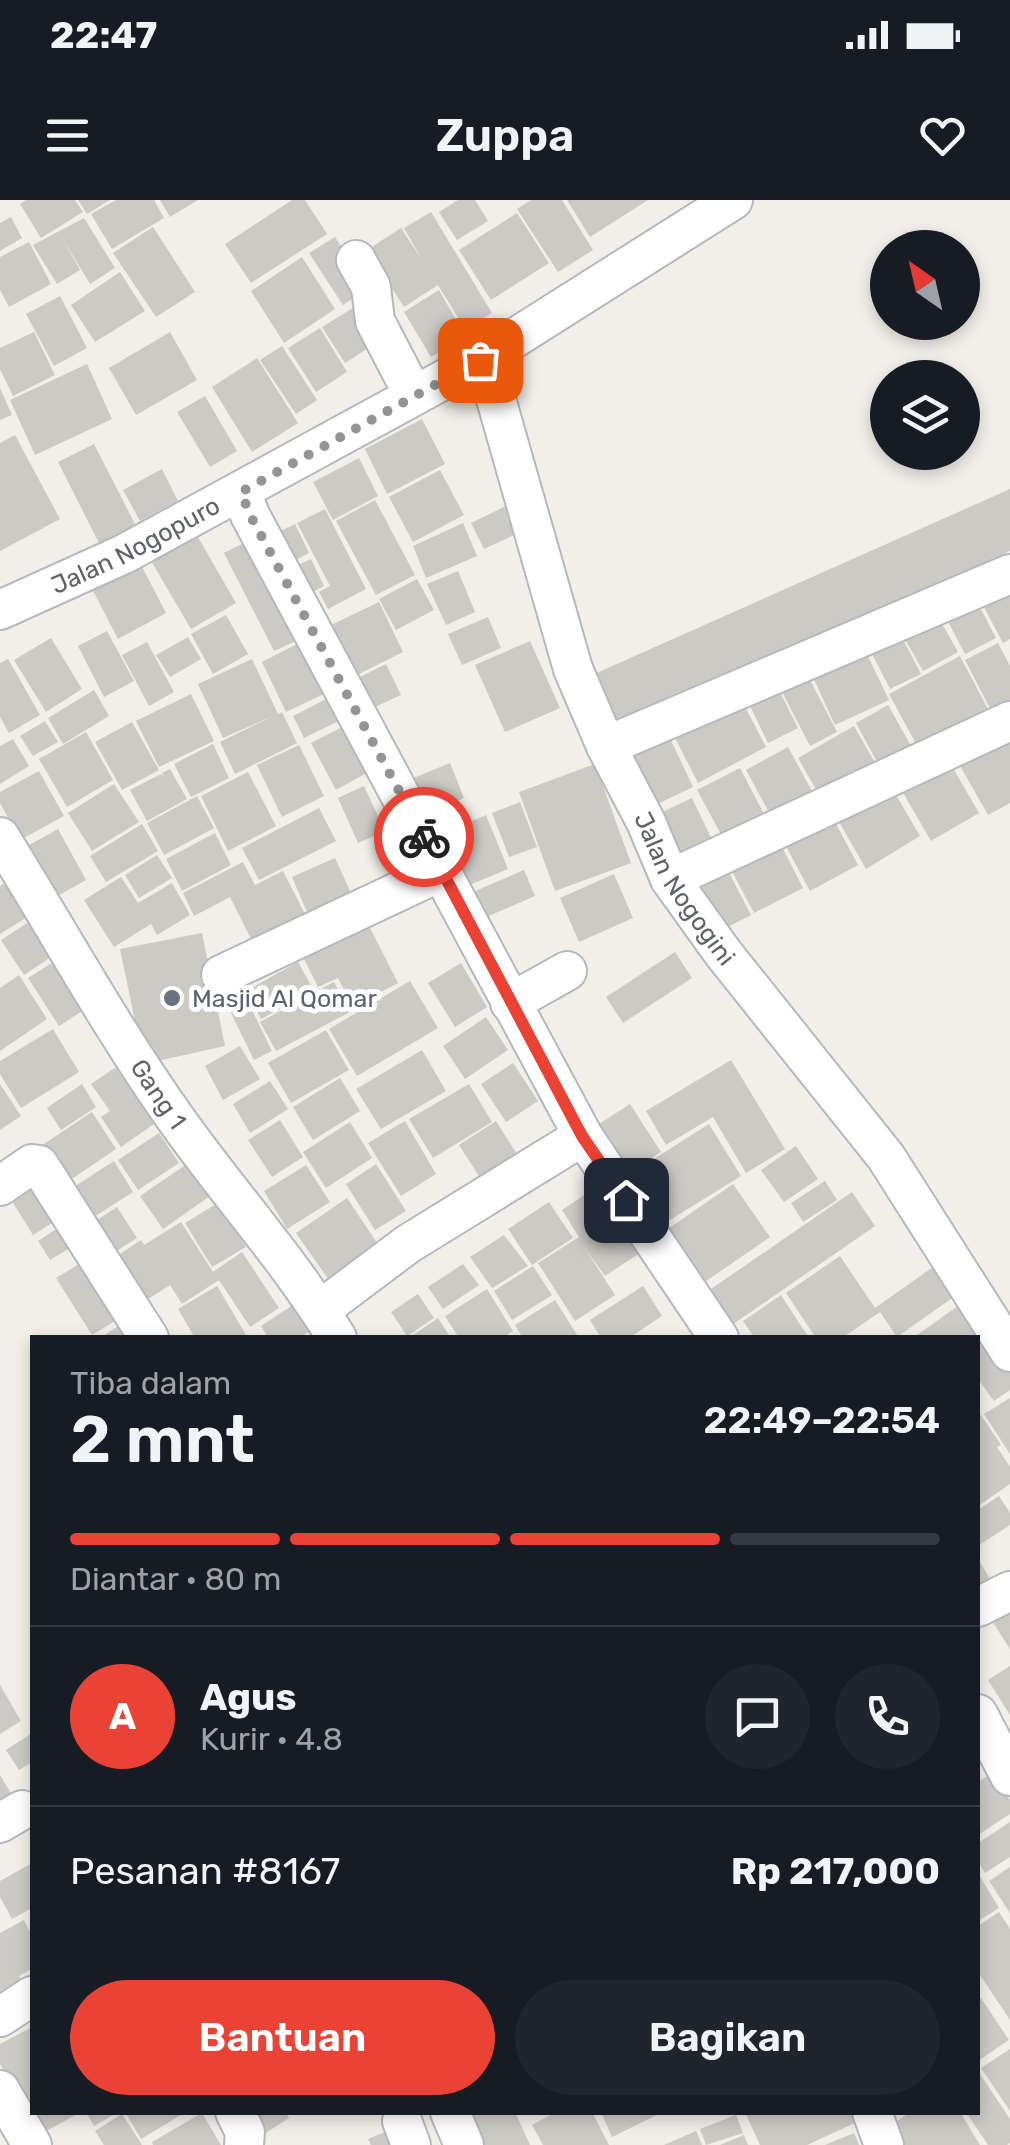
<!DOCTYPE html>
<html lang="id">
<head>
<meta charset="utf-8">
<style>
  :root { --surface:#171b24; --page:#20242c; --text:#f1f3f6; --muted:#9ea1a6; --line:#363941; --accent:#ea4335 }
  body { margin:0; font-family:Rubik,sans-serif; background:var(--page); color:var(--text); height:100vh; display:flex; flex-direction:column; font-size:38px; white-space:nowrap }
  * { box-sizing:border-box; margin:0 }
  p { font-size:32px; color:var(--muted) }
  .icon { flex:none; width:55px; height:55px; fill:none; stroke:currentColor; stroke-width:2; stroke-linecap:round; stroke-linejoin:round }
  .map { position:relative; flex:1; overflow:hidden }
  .panel { position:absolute; left:30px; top:1135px; width:950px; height:780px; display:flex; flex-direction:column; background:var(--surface); border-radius:0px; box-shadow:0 5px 15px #0003 }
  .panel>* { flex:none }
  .needle { width:65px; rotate:326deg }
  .fabs { position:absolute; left:870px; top:30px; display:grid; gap:20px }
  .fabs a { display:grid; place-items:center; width:110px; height:110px; border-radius:50%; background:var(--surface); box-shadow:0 5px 15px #0003; font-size:50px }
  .pin { position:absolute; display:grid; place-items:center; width:85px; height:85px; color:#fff; margin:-42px; border-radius:20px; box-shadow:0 5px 15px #0006 }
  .courier { position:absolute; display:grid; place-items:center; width:100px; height:100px; margin:-50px; border:8px solid #ea4335; border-radius:50%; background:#fff; color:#222; box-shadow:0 2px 12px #0007 }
  .overview em { font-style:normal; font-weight:600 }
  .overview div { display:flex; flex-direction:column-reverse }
  .overview { display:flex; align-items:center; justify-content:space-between; height:170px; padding:0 40px }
  h1 { font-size:65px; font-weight:600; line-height:75px }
  .bar { display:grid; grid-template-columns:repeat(4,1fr); gap:15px 10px; align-content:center; height:120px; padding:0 40px }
  .bar i { height:12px; border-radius:8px; background:var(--line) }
  .bar .active { background:var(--accent) }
  .bar p { grid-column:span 4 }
  .line { display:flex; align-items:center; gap:25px; padding:0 40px; border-top:2px solid var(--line) }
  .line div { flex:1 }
  .round { display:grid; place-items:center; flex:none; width:105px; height:105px; border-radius:52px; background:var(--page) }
  .button { display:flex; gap:20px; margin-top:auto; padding:20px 40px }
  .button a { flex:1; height:115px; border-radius:60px; background:var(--accent); color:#fff; font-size:40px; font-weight:600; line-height:115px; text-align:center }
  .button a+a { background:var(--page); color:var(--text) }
  .status { display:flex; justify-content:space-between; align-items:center; height:70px; padding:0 50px; background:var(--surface); direction:ltr }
  .status svg { height:28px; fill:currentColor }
  header { display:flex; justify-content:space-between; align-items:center; height:130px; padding:0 40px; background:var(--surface); font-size:45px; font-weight:600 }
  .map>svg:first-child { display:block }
</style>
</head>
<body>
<div class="status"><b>22:47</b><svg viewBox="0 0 49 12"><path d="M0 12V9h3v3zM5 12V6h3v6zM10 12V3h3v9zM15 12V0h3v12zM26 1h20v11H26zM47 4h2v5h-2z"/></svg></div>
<header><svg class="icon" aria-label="menu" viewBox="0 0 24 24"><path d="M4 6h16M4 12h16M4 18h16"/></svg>Zuppa<svg class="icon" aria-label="heart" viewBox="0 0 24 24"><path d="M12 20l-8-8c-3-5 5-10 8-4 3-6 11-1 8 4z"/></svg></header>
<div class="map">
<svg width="1010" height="1945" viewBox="0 0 1010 1945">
  <rect width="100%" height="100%" fill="#f1efe8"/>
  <g fill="#cccac5">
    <path d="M26,0H75L83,12L41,38L20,4Z"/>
    <path d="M78,0H110L87,14Z"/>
    <path d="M116,0H154L164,18L112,49L91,14Z"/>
    <path d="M160,0H198L170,17Z"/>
    <path d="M292,0H305L327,34L251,83L225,44Z"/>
    <path d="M458,0H475L488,21L457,40L439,12Z"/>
    <path d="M531,0H562L593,50L558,72L517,9Z"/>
    <path d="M567,0H648L590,37Z"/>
    <path d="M431,12L492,113L465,129L438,85L404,107L367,50L401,28L422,60L404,28Z"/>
    <path d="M517,13L549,63L491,100L459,50Z"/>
    <path d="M11,17L22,38L0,51V23Z"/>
    <path d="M84,18L115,68L90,84L62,38L80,70L57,84L33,45Z"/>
    <path d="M153,27L195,92L156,117L113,53Z"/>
    <path d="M335,37L368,88L343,105L309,53Z"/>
    <path d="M29,42L51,84L9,107L0,90V57Z"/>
    <path d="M302,57L335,109L284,143L251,91Z"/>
    <path d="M120,72L145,111L95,142L71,105Z"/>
    <path d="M439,90L466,137L431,157L404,112Z"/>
    <path d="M60,96L87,148L54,166L26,114Z"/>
    <path d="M353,108L376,143L345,163L322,127Z"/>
    <path d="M320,128L347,172L316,192L288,148Z"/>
    <path d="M34,132L55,175L13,196L0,169V148Z"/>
    <path d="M170,132L197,180L136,215L109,168Z"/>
    <path d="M282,146L317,200L296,214L260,160Z"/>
    <path d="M257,158L298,223L252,252L212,187Z"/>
    <path d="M87,164L112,219L35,255L10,200Z"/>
    <path d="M0,188L12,215L0,220Z"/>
    <path d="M205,196L237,251L210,267L177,212Z"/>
    <path d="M422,219L445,264L387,294L365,249Z"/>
    <path d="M15,235L60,319L0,351V243Z"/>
    <path d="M94,244L136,326L100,345L58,262Z"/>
    <path d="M359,258L378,296L333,320L313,282Z"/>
    <path d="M162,269L178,301L140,321L123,290Z"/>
    <path d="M440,270L464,315L413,342L389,297Z"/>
    <path d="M1010,289V351L993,359L995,363L608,535L583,479Z"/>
    <path d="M375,300L415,375L376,395L336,321Z"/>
    <path d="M508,305L521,332L484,349L471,323Z"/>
    <path d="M325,309L366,389L328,409L319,392L330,386L297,323Z"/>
    <path d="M463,323L477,356L426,378L413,346Z"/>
    <path d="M295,324L309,353L284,366L269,337Z"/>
    <path d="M195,332L236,403L191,429L150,359Z"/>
    <path d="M246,342L296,441L274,451L224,353Z"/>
    <path d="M138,359L166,413L118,439L90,385Z"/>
    <path d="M311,359L324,386L299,399L285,371Z"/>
    <path d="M458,371L475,412L446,425L427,384Z"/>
    <path d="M1010,378V439L1003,443L978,396Z"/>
    <path d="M417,379L434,410L396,430L379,399Z"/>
    <path d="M973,394L996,438L965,454L942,410Z"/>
    <path d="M379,402L403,452L353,477L329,426Z"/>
    <path d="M936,413L958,452L923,471L901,432Z"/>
    <path d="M226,415L248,454L213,474L191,434Z"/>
    <path d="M488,417L501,448L462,465L448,434Z"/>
    <path d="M898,430L921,474L890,489L868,446Z"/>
    <path d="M107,431L134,481L104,497L78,446Z"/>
    <path d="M188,437L201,459L170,477L156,455Z"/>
    <path d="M51,438L82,489L46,512L14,460Z"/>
    <path d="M303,441L328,492L286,512L262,462Z"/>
    <path d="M530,441L560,508L505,532L475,465Z"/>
    <path d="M147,442L174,492L149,506L122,455Z"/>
    <path d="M998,443L1010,466V510L995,518L965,460Z"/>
    <path d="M864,448L889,500L835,525L811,473Z"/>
    <path d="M960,456L991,515L921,553L889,494Z"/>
    <path d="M8,459L40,515L9,533L0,517V463Z"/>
    <path d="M252,459L278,514L282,512L297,543L235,574L220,542L273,516L223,538L198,484Z"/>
    <path d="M386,464L401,495L371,509L356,479Z"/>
    <path d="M806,472L837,532L810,546L779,486Z"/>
    <path d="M777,486L798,528L768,543L747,500Z"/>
    <path d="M94,490L109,516L63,544L48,518Z"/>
    <path d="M191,494L214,541L159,567L136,521Z"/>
    <path d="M330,497L341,520L304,538L293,516Z"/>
    <path d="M741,499L766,547L698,583L673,534Z"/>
    <path d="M888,505L915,553L882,571L856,523Z"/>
    <path d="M45,521L58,542L33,556L20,536Z"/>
    <path d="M132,522L159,570L122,590L95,542Z"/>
    <path d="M348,524L372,570L336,590L311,543Z"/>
    <path d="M854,526L878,568L822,600L798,558Z"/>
    <path d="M86,532L113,580L67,607L39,559Z"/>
    <path d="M668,534L693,587L651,607L625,555Z"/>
    <path d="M13,539L29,566L0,584V546Z"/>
    <path d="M1010,539V603L988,615L959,564Z"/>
    <path d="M213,544L229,578L191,597L174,564Z"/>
    <path d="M299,545L324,596L282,617L257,565Z"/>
    <path d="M788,547L814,595L772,618L746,570Z"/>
    <path d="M450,563L464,598L419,617L404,582Z"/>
    <path d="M950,563L979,613L931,641L902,591Z"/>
    <path d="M595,564L631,663L555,691L519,592Z"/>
    <path d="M740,568L765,616L723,638L697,590Z"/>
    <path d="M170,569L187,599L147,621L130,590L161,574L164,577L162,573Z"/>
    <path d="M39,571L64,616L20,640L0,603V592Z"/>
    <path d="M248,572L276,626L228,651L201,596Z"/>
    <path d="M114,584L139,622L92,651L68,613Z"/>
    <path d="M364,586L385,631L358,643L338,598Z"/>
    <path d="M892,588L920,636L866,669L838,620Z"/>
    <path d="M197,596L214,628L164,655L147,623Z"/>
    <path d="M692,598L713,642L673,661L652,617Z"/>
    <path d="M520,602L537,647L509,657L492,613Z"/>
    <path d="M319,608L336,641L259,680L242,648Z"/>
    <path d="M830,613L858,665L810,691L782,639Z"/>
    <path d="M486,615L508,669L465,687L442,634Z"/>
    <path d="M142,624L158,651L106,682L90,656Z"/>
    <path d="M58,629L86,680L52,699L24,648Z"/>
    <path d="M215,633L231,665L182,691L166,659Z"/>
    <path d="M777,637L803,688L754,713L727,662Z"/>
    <path d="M157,655L172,678L139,698L125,675Z"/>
    <path d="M335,658L355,702L311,721L292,677Z"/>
    <path d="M243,662L255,685L283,671L309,722L256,749L230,697L194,716L183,693Z"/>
    <path d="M725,665L751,715L720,731L692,682Z"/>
    <path d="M524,670L535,696L475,722L464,696Z"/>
    <path d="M614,674L633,718L579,742L560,698Z"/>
    <path d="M121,677L138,703L172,683L190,715L157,735L151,724L114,747L84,700Z"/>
    <path d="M7,681L29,716L0,734V686Z"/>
    <path d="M33,719L57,753L24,775L1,740Z"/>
    <path d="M366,720L398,783L353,807L338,778L318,787L301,753Z"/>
    <path d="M202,733L225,846L144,864L120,749Z"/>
    <path d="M675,752L692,778L623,823L606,797Z"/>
    <path d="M64,755L95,803L59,826L28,778Z"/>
    <path d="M298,762L314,791L261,819L246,791Z"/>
    <path d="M461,763L487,807L455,827L428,783Z"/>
    <path d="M19,775L47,819L0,851V788Z"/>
    <path d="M410,781L438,828L357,876L329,829Z"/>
    <path d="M334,782L350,812L276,851L260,822Z"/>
    <path d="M245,796L272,851L254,860L227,805Z"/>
    <path d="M486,817L508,850L465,879L443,846Z"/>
    <path d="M53,829L79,872L21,908L0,874V861Z"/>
    <path d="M326,830L349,870L291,903L268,863Z"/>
    <path d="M240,846L260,879L223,900L205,866Z"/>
    <path d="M422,850L446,891L381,929L356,889Z"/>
    <path d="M731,860L785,949L746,973L713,917L666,945L646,911Z"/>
    <path d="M125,861L164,917L121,947L101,917L110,911L91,884Z"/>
    <path d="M513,863L538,901L506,922L481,884Z"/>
    <path d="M340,878L360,911L313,940L293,907Z"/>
    <path d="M270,881L288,909L250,933L233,904Z"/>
    <path d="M0,884L21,916L0,930Z"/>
    <path d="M82,884L96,907L61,930L47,908Z"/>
    <path d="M469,884L492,922L433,958L409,919Z"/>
    <path d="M630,904L661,952L624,976L593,928Z"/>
    <path d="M92,912L116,949L57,989L32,952Z"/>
    <path d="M280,920L303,957L272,977L248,940Z"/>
    <path d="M405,921L436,974L401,996L368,943Z"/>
    <path d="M496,921L525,967L488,990L459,945Z"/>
    <path d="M350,922L372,958L326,988L303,952Z"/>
    <path d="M709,924L741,976L670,1020L638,969Z"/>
    <path d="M159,933L179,963L138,990L118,960Z"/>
    <path d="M796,946L818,979L784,1002L761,970Z"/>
    <path d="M114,961L133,992L83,1024L63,994Z"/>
    <path d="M187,964L210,996L163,1029L140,996Z"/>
    <path d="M376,964L406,1011L375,1030L346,984Z"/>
    <path d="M306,965L330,1002L287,1029L264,991Z"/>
    <path d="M33,966L65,1015L33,1035L2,985Z"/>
    <path d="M825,981L837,1000L803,1022L791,1003Z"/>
    <path d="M602,983L646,1049L605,1076L584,1047L615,1095L575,1121L538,1063L579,1037L562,1010Z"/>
    <path d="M733,984L770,1037L702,1084L665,1031Z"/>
    <path d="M852,992L875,1026L732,1125L708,1091Z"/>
    <path d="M347,998L379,1046L329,1080L296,1033Z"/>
    <path d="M549,1002L573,1038L532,1065L508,1029Z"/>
    <path d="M218,1003L246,1047L212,1067L185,1023Z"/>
    <path d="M117,1007L137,1038L102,1060L83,1029Z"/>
    <path d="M181,1022L213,1072L242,1052L279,1108L250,1127L219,1080L182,1104L170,1085L134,1108L105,1064L141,1040L144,1045Z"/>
    <path d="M65,1023L78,1043L50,1060L38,1041Z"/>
    <path d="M504,1035L528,1066L492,1088L470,1057Z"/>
    <path d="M840,1056L875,1108L933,1067L955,1096L897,1137L880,1112L842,1138H816L786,1093Z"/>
    <path d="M89,1058L125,1115L92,1135L56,1078Z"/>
    <path d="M463,1064L479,1085L443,1109L428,1087Z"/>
    <path d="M533,1066L552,1095L512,1120L494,1091Z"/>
    <path d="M217,1086L248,1138H195L178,1109Z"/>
    <path d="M643,1086L662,1116L629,1138H601L590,1120Z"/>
    <path d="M487,1089L513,1131L502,1138H459L445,1116Z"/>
    <path d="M418,1094L434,1118L407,1136L391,1112Z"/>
    <path d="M781,1095L809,1138H755L743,1121Z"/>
    <path d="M555,1100L579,1138H523L515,1125Z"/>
    <path d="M296,1103L313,1129L299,1138H268L261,1126Z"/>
    <path d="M962,1103L982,1132L974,1138H913Z"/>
    <path d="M438,1118L451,1138H409Z"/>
    <path d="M124,1122L134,1138H100Z"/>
    <path d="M989,1139L1010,1168V1190L994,1201L978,1179V1148Z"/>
    <path d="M1010,1198V1254L984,1214Z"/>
    <path d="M981,1215L1001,1245L997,1247L1010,1267V1284L978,1306V1217Z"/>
    <path d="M999,1296L1010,1313V1325L978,1346V1310Z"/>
    <path d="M978,1359L992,1382L978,1392Z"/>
    <path d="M1010,1409V1449L992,1421Z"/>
    <path d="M1010,1466V1515L988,1480Z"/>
    <path d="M0,1485L21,1521L0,1534Z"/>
    <path d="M32,1533V1562L19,1570L6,1550Z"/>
    <path d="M992,1573L1010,1600V1614L978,1635V1582Z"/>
    <path d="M0,1575L17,1603L0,1613Z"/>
    <path d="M1010,1622V1657L985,1673L978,1661V1643Z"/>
    <path d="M32,1663V1708L12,1719L0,1697V1681Z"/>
    <path d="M1010,1667V1713L989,1681Z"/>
    <path d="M978,1673L999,1708L978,1721Z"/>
    <path d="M999,1712L1010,1729V1820L978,1772V1726Z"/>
    <path d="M24,1720L32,1736V1769L19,1776L24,1785L0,1798V1733Z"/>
    <path d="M981,1798L1009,1840L978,1861V1800Z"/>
    <path d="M32,1827V1912H81L39,1935L0,1864V1844Z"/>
    <path d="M1010,1849V1911L981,1868Z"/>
    <path d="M978,1871L1010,1919V1943L1007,1945H988L966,1912H978Z"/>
    <path d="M86,1912H118L94,1926Z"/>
    <path d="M125,1912H186L141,1939Z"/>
    <path d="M247,1912H286L289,1918L261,1936Z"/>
    <path d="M459,1912H515L530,1945H473Z"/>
    <path d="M556,1912H592L609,1945H543L532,1925Z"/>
    <path d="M601,1912H663L612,1937Z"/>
    <path d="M745,1912H852L857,1922L807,1945H760Z"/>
    <path d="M911,1912H960L980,1945H893L883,1930Z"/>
    <path d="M202,1913L221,1945H153L152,1942Z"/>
    <path d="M122,1914L142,1945H104L95,1931Z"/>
    <path d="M736,1915L743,1933L706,1945L700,1929Z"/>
    <path d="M397,1927L404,1945H371L368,1939Z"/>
    <path d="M696,1931L702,1945H664Z"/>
    <path d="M854,1933L859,1945H825Z"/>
    <path d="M744,1935L748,1945H720Z"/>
  </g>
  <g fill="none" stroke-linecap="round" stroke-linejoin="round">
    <defs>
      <g id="minor">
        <path d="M356,60L371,87L375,121L413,194"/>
        <path id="s1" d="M480,160L490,178L573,469L606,546L646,622L670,679L723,753L886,957L1010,1152"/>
        <path d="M241,292L250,315L583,936L719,1138"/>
        <path id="s2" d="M0,410L124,354L480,160L733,0"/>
        <path d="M606,546L1010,374"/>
        <path id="s3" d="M0,637C59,732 113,831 178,922C230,995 290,1061 337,1138"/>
        <path d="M670,679L1010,521"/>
        <path d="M221,775L442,671"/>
        <path d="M510,803L567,771"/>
        <path d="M0,986L32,964L39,965L149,1138"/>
        <path d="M320,1110L408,1044L583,936"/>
        <path d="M978,1407L1010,1391"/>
        <path d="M978,1514L1010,1576"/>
        <path d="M0,1623L22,1610"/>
        <path d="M0,1817L32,1796"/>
        <path d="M0,1890L32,1945"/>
        <path d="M235,1912L245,1932L244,1945"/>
        <path d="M450,1912L464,1945"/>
        <path d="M872,1912L884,1945"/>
        <path d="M402,1921L411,1945"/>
      </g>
    </defs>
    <use href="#minor" stroke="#b5b8bc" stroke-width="42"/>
    <use href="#minor" stroke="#fff" stroke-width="38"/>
  </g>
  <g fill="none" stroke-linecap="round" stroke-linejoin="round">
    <path stroke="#929495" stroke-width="10" stroke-dasharray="0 18" d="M424,637L250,315L241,292L480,160"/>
    <path stroke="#ea4335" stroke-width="12" d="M424,637L582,936L626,1000"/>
  </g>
  <circle fill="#6b7280" stroke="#fff" stroke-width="4" cx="172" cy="798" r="10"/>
  <g text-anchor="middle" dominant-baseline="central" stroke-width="10" stroke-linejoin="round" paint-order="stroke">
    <g font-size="25" fill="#5f6368" stroke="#fff">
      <text stroke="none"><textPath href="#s2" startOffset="150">Jalan Nogopuro</textPath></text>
      <text stroke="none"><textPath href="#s1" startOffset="570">Jalan Nogogini</textPath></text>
      <text stroke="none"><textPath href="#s3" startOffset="302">Gang 1</textPath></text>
    </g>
    <g font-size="25" fill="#5b616d" stroke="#fff" text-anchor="start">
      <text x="192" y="798">Masjid Al Qomar</text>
    </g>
  </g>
</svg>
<div class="fabs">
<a><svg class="needle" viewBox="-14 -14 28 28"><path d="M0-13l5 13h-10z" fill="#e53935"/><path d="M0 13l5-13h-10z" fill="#9ea1a6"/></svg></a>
<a><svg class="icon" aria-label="layers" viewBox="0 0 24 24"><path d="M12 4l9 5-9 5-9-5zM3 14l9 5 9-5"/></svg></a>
</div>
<div class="pin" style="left:480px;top:160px;background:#ea580c"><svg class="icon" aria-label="bag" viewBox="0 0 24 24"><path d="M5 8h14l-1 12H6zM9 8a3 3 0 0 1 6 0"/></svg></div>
<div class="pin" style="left:626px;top:1000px;background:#1f2937"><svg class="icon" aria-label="home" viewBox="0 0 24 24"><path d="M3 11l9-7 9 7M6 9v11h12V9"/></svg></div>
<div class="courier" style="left:424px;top:637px"><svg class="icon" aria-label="bike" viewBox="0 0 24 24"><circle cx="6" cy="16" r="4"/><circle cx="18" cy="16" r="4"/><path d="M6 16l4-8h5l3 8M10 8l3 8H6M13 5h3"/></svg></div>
<section class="panel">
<div class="overview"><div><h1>2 mnt</h1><p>Tiba dalam</p></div><em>22:49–22:54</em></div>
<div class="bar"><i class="active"></i><i class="active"></i><i class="active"></i><i></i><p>Diantar · 80 m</p></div>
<div class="line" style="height:180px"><b class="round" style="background:var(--accent);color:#fff">A</b><div><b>Agus</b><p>Kurir · 4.8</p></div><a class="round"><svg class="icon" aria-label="chat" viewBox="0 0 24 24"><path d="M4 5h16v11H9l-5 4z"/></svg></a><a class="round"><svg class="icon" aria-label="phone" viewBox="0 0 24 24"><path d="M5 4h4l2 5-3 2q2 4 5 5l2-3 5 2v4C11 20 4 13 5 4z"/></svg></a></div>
<div class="line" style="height:130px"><div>Pesanan #8167</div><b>Rp 217,000</b></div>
<div class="button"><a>Bantuan</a><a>Bagikan</a></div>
</section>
</div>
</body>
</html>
